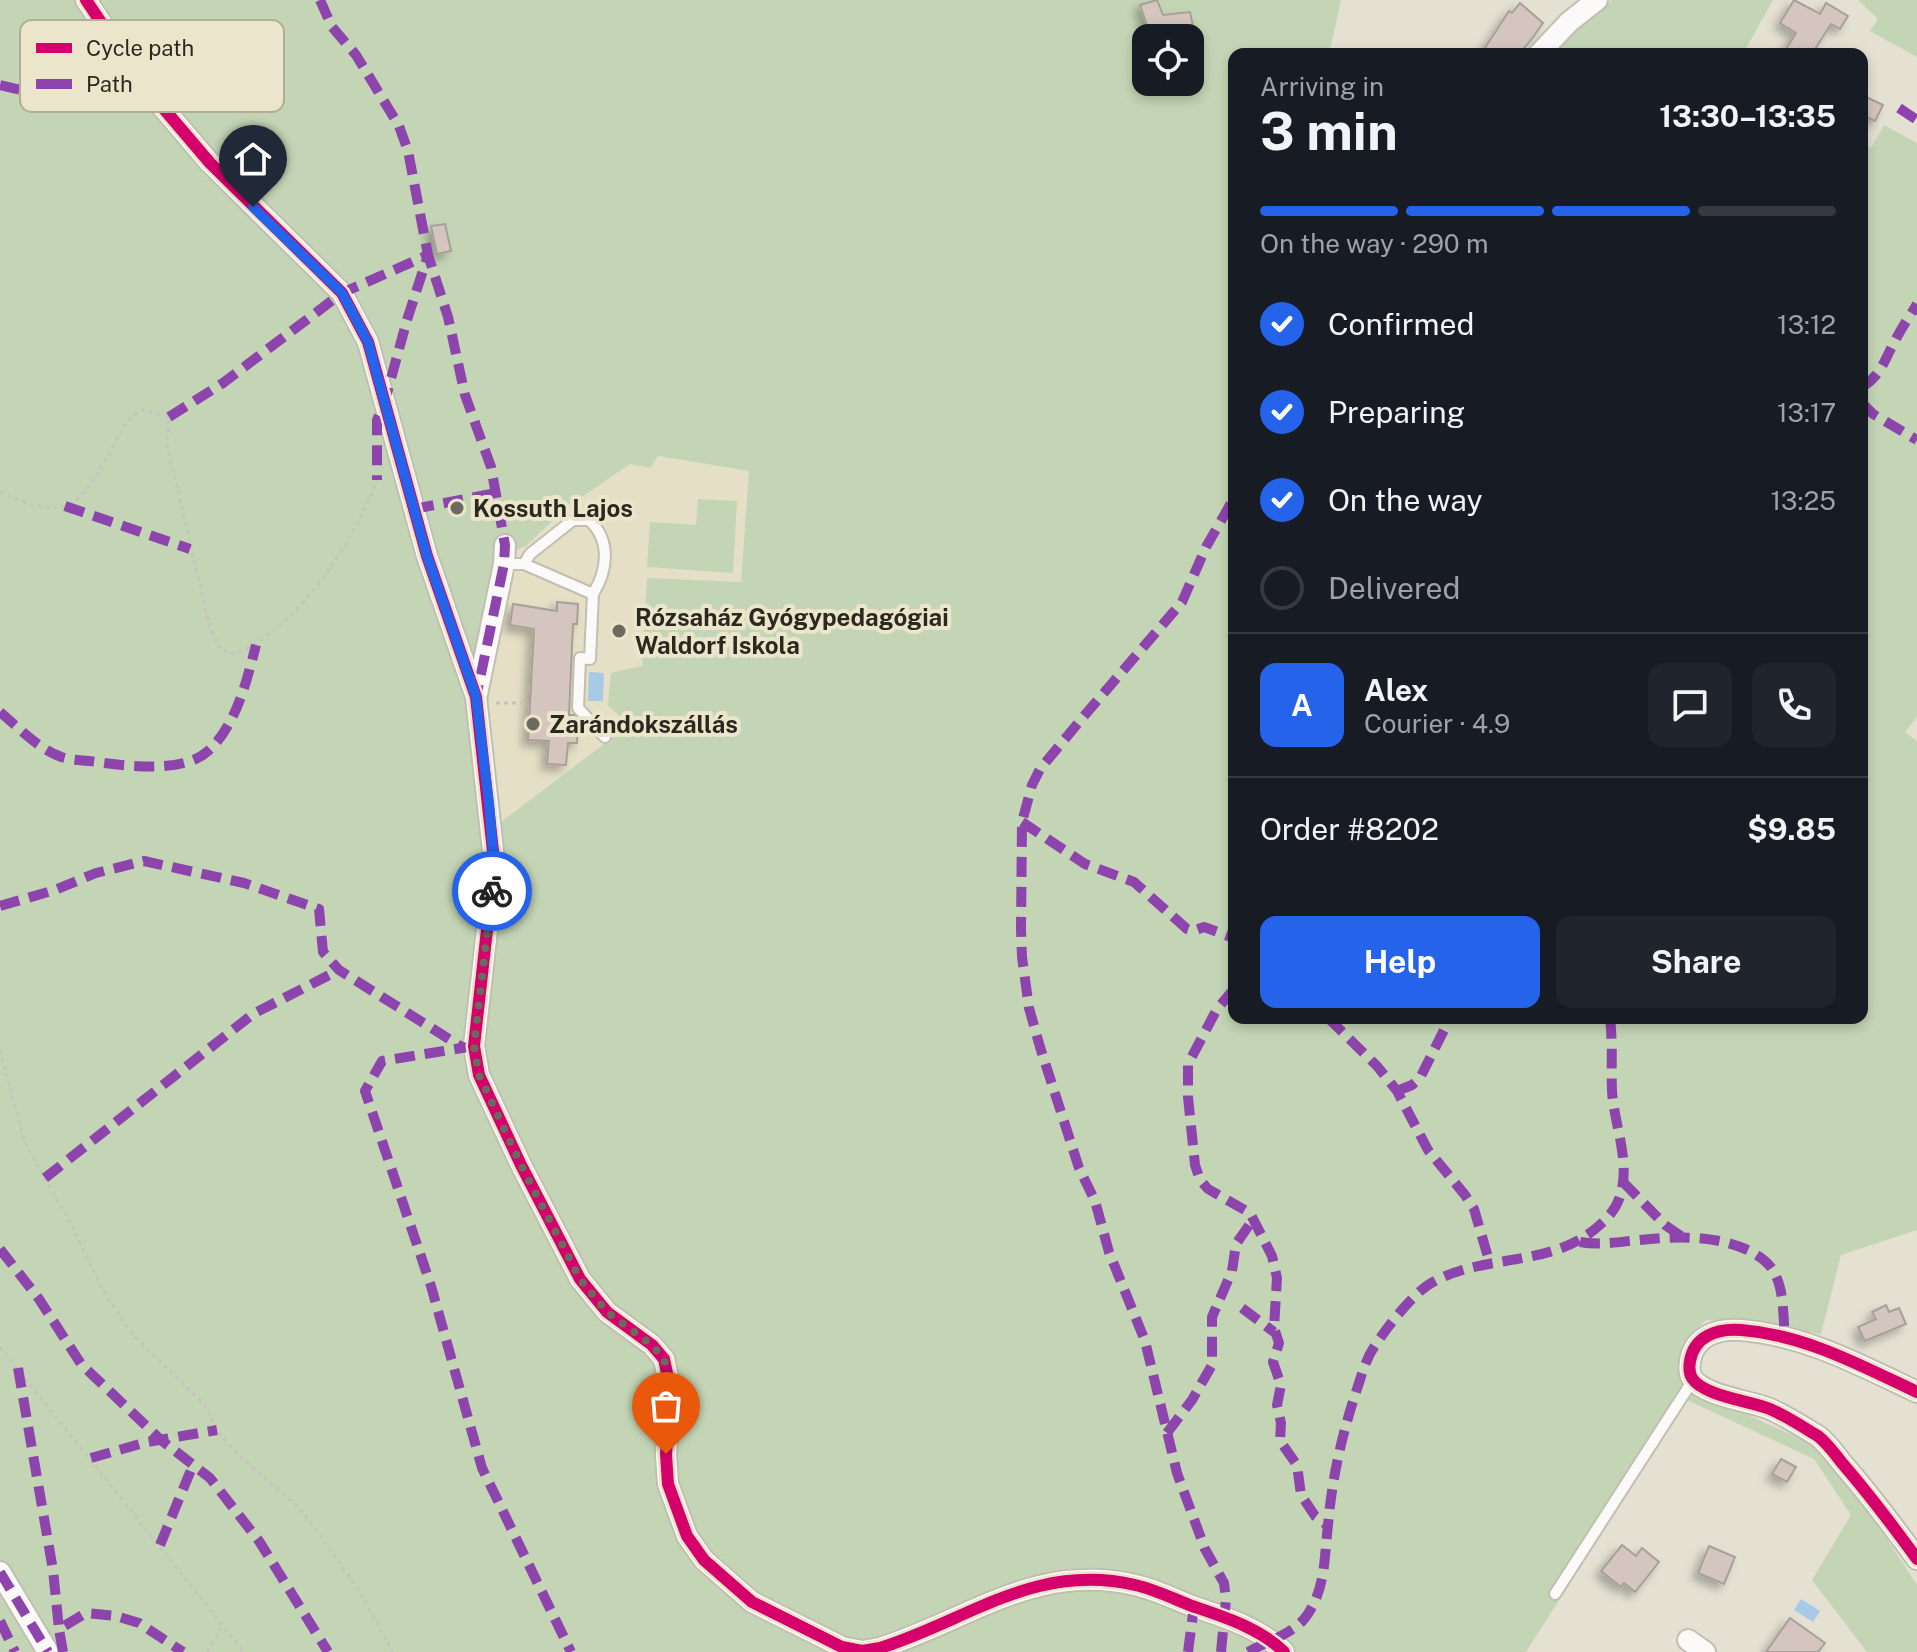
<!DOCTYPE html>
<html lang="en">
<head>
<meta charset="utf-8">
<style>
  :root { --surface:#171b24; --page:#20242c; --text:#f1f3f6; --muted:#9ea1a6; --line:#363941; --accent:#2563eb }
  body { margin:0; font-family:"Public Sans",sans-serif; background:var(--page); color:var(--text); height:100vh; display:flex; flex-direction:column; font-size:30px; white-space:nowrap }
  * { box-sizing:border-box; margin:0 }
  p { font-size:26px; color:var(--muted) }
  .icon { flex:none; width:44px; height:44px; fill:none; stroke:currentColor; stroke-width:2; stroke-linecap:round; stroke-linejoin:round }
  .map { position:relative; flex:1; overflow:hidden }
  .side { position:absolute; left:1228px; top:48px; width:640px; height:976px; display:flex; flex-direction:column; background:var(--surface); border-radius:16px; box-shadow:0 4px 12px #0003 }
  .side>* { flex:none }
  .buttons { position:absolute; left:1132px; top:24px; display:grid; gap:16px }
  .buttons a { display:grid; place-items:center; width:72px; height:72px; border-radius:16px; background:var(--surface); box-shadow:0 4px 12px #0003; font-size:40px }
  .pin { position:absolute; display:grid; place-items:center; width:68px; height:68px; color:#fff; margin:-82px -34px; border-radius:50% 50% 50% 0; rotate:-45deg; box-shadow:0 0 8px #0007 }
  .pin .icon { rotate:45deg }
  .courier { position:absolute; display:grid; place-items:center; width:80px; height:80px; margin:-40px; border:6px solid #2563eb; border-radius:50%; background:#fff; color:#222; box-shadow:0 2px 10px #0007 }
  .overview em { font-style:normal; font-weight:700 }
  .overview div { display:flex; flex-direction:column-reverse }
  .overview { display:flex; align-items:center; justify-content:space-between; height:136px; padding:0 32px }
  h1 { font-size:52px; font-weight:700; line-height:60px }
  .bar { display:grid; grid-template-columns:repeat(4,1fr); gap:12px 8px; align-content:center; height:96px; padding:0 32px }
  .bar i { height:10px; border-radius:6px; background:var(--line) }
  .bar .on { background:var(--accent) }
  .bar p { grid-column:span 4 }
  .line { display:flex; align-items:center; gap:20px; padding:0 32px; border-top:2px solid var(--line) }
  .line div { flex:1 }
  .round { display:grid; place-items:center; flex:none; width:84px; height:84px; border-radius:16px; background:var(--page) }
  ol { padding:0 32px; list-style:none }
  li { display:flex; align-items:center; gap:24px; height:88px }
  li p { margin-inline-start:auto }
  li .icon { padding:8px; border-radius:50%; background:var(--accent); color:#fff; stroke-width:4 }
  li:last-child { color:var(--muted) }
  li i { width:44px; height:44px; border:4px solid var(--line); border-radius:50% }
  .button { display:flex; gap:16px; margin-top:auto; padding:16px 32px }
  .button a { flex:1; height:92px; border-radius:16px; background:var(--accent); color:#fff; font-size:32px; font-weight:700; line-height:92px; text-align:center }
  .button a+a { background:var(--page); color:var(--text) }
  .map>svg:first-child { display:block }
</style>
</head>
<body>
<div class="map">
<svg width="1917" height="1652" viewBox="0 0 1917 1652">
  <defs>
    <filter id="shadow"><feDropShadow dx="-5.5" dy="5.5" stdDeviation="4" flood-color="#0004"/></filter>
  </defs>
  <rect width="100%" height="100%" fill="#e4e1d2"/>
  <path fill="#e4dfc5" d="M658,456L749,471L741,583L629,725L500,822L487,726L488,702L491,670L508,597L512,551L526,546L567,507L630,463Z"/>
  <g fill="#c4d5b5" fill-rule="evenodd">
    <path d="M0,0H1341L1329,54H1234V1018H1862V144L1871,148L1884,125L1917,143V717L1905,732L1917,741V1230L1841,1255L1821,1334L1774,1326L1707,1320C1685,1337 1678,1354 1680,1381L1695,1391L1810,1443L1863,1502L1917,1585V1652H1867L1812,1580L1851,1515L1814,1459L1687,1400L1526,1652H0ZM1146,38H1190V82H1146ZM658,456L749,471L741,582L647,578L642,666L611,673L608,705L629,725L501,822C490,774 484,723 491,674C497,633 512,594 512,552L526,546L567,507L630,464L650,468Z"/>
    <path d="M1612,0H1773L1743,54H1550L1580,23Z"/>
    <path d="M1858,0H1917V57L1870,31L1878,19Z"/>
    <path d="M698,499L737,501L733,573L647,567L650,522L696,525Z"/>
  </g>
  <g fill="#a7cae5">
    <path d="M589,672L604,673L603,701H588Z"/>
    <path d="M1801,1599L1820,1611L1813,1622L1794,1610Z"/>
  </g>
  <g fill="#d4c5be" stroke="#a7a099" stroke-width="2" filter="url(#shadow)">
    <path d="M1157,0L1163,15L1190,12L1194,30L1150,34L1140,5Z"/>
    <path d="M1794,0L1820,14L1826,3L1848,16L1840,29L1831,24L1812,54H1783L1796,33L1780,23Z"/>
    <path d="M1520,3L1543,23L1531,40L1519,54H1481L1509,11L1512,13Z"/>
    <path d="M1866,97L1883,105L1875,121L1862,115V105Z"/>
    <path d="M445,224L451,251L437,254L431,226Z"/>
    <path d="M557,602L578,604L577,624H573L569,715H574L578,720L577,743H568L566,765L547,764L549,741L528,740L534,629L510,625L513,604L557,611Z"/>
    <path d="M1886,1305L1889,1312L1899,1308L1906,1324L1865,1341L1858,1327L1876,1319L1872,1312Z"/>
    <path d="M1781,1459L1796,1467L1787,1482L1772,1474Z"/>
    <path d="M1622,1545L1636,1556L1642,1548L1659,1562L1635,1592L1624,1583L1621,1587L1601,1571Z"/>
    <path d="M1709,1546L1735,1557L1724,1584L1698,1573Z"/>
    <path d="M1790,1618L1825,1643L1818,1652H1766Z"/>
  </g>
  <g fill="none" stroke-linecap="round" stroke-linejoin="round">
    <defs>
      <g id="service">
        <path d="M504,564H524L593,594L590,659L580,658L578,708L605,737"/>
        <path d="M524,564L530,554L573,520H589C611,540 608,570 593,594"/>
        <path d="M1555,1594L1693,1380"/>
      </g>
      <g id="minor">
        <path d="M86,0L141,82L210,163L342,293L368,342L427,556L476,697L493,851L491,894L474,1046L479,1075L521,1165L580,1279L607,1312L652,1345L664,1359L671,1392L666,1454L668,1484L687,1536L704,1560L752,1602L842,1647L862,1651L880,1648C969,1620 1035,1562 1135,1585C1154,1589 1174,1599 1192,1606C1224,1617 1260,1628 1284,1652"/>
        <path d="M1539,54L1569,22L1597,0"/>
        <path d="M477,694L504,564L505,545"/>
        <path d="M1917,1392C1860,1365 1805,1335 1741,1330C1718,1328 1694,1336 1690,1361C1689,1367 1689,1373 1692,1378C1703,1396 1751,1401 1770,1409C1786,1416 1803,1427 1818,1436C1827,1443 1835,1454 1842,1463C1869,1494 1893,1526 1917,1559"/>
        <path d="M0,1572L48,1652"/>
        <path d="M1688,1640L1705,1652"/>
      </g>
    </defs>
    <use href="#service" stroke="#c1bfb3" stroke-width="14"/>
    <use href="#minor" stroke="#c1bfb3" stroke-width="24"/>
    <g stroke="#c6c4be" stroke-width="3" stroke-dasharray="4 4" stroke-linecap="butt">
      <path d="M0,492C73,526 81,502 115,443C123,428 128,418 142,410L169,417L167,445L210,627L220,649L235,654C298,628 354,542 377,480"/>
      <path d="M496,703H527"/>
      <path d="M0,1050L25,1143L72,1226L101,1286L124,1323L135,1337L204,1404L217,1430L237,1454L297,1506L316,1529L359,1591L393,1652"/>
      <path d="M0,1347L244,1652"/>
      <path d="M208,1652L223,1624"/>
    </g>
    <use href="#service" stroke="#fbfaf8" stroke-width="10"/>
    <use href="#minor" stroke="#fbfaf8" stroke-width="20"/>
    <g stroke="#8e44ad" stroke-width="10" stroke-dasharray="20 10" stroke-linecap="butt">
      <path d="M320,0L332,27L356,55L399,126L408,151L428,255L407,320L384,404L377,420V480"/>
      <path d="M0,85L54,98L85,99L123,73V58"/>
      <path d="M1899,108L1917,120"/>
      <path d="M1862,387C1882,375 1885,358 1896,339C1902,327 1910,316 1917,304"/>
      <path d="M1862,403L1873,414L1917,440"/>
      <path d="M169,417L223,383L342,293L428,255L448,317L465,395L491,467L505,545L504,564L477,693"/>
      <path d="M65,506L190,549"/>
      <path d="M414,509L496,493"/>
      <path d="M0,712C18,727 36,747 59,756C67,760 80,760 89,761C121,765 182,775 208,751C236,726 247,680 256,645"/>
      <path d="M1022,822L1085,864L1134,882L1187,929L1193,931L1204,927L1234,938"/>
      <path d="M0,906L55,890L96,873L144,861L244,883L319,909L323,952L339,970L465,1049"/>
      <path d="M1234,989L1217,1009L1188,1064V1097L1195,1165L1200,1180L1208,1189L1250,1213L1272,1256L1277,1278L1274,1328L1279,1343L1273,1362L1281,1385L1277,1405L1281,1423L1280,1441L1297,1465L1301,1495L1315,1516L1328,1526"/>
      <path d="M1328,1018L1377,1066L1397,1091L1428,1150L1465,1195L1474,1209L1490,1264"/>
      <path d="M474,1046L382,1061L365,1091L431,1286L482,1468L571,1652"/>
      <path d="M1397,1091L1412,1085L1420,1078L1450,1018"/>
      <path d="M45,1178L253,1014L339,970"/>
      <path d="M1623,1182L1665,1225L1681,1236"/>
      <path d="M1580,1242C1596,1245 1612,1243 1629,1241C1670,1237 1712,1233 1750,1251C1761,1257 1771,1264 1776,1276C1784,1293 1783,1317 1785,1337"/>
      <path d="M0,1249L39,1299L81,1364L161,1440L210,1478L259,1541L328,1652"/>
      <path d="M1242,1308L1274,1332"/>
      <path d="M18,1368L53,1570L59,1629"/>
      <path d="M1167,1433L1192,1400L1212,1365V1317L1232,1271L1236,1244L1254,1218"/>
      <path d="M91,1458L147,1442L217,1430"/>
      <path d="M160,1545L193,1465"/>
      <path d="M0,1572L48,1652"/>
      <path d="M0,1621L15,1652"/>
      <path d="M63,1652L59,1629L86,1613L116,1616L139,1623L183,1652"/>
      <path d="M1188,1652L1194,1606"/>
      <path d="M1221,1652L1226,1599L1224,1583L1205,1549L1177,1473L1145,1341L1109,1252L1095,1201L1079,1168L1040,1047L1029,1008L1022,957L1021,929L1022,822L1032,785L1040,769L1084,716L1182,602L1206,547L1234,498"/>
      <path d="M1248,1652C1266,1642 1292,1634 1305,1618C1326,1590 1324,1558 1328,1525C1332,1478 1342,1434 1357,1389C1362,1374 1366,1358 1376,1344C1388,1326 1414,1292 1433,1282C1488,1252 1554,1269 1602,1223C1611,1215 1618,1205 1621,1193C1630,1159 1614,1124 1612,1091C1611,1066 1613,1043 1610,1018"/>
    </g>
    <defs>
      <g id="cycleway">
        <path d="M86,0L141,82L210,163L342,293L368,342L427,556L476,697L493,851L491,894L474,1046L479,1075L521,1165L580,1279L607,1312L652,1345L664,1359L671,1392L666,1454L668,1484L687,1536L704,1560L752,1602L842,1647L862,1651L880,1648C969,1620 1035,1562 1135,1585C1154,1589 1174,1599 1192,1606C1224,1617 1260,1628 1284,1652"/>
        <path d="M1917,1392C1860,1365 1805,1335 1741,1330C1718,1328 1694,1336 1690,1361C1689,1367 1689,1373 1692,1378C1703,1396 1751,1401 1770,1409C1786,1416 1803,1427 1818,1436C1827,1443 1835,1454 1842,1463C1869,1494 1893,1526 1917,1559"/>
      </g>
    </defs>
    <use href="#cycleway" stroke="#ebe6cb" stroke-width="17"/>
    <use href="#cycleway" stroke="#d6006c" stroke-width="12"/>
  </g>
  <g fill="none" stroke-linecap="round" stroke-linejoin="round">
    <path stroke="#6c695e" stroke-width="8" stroke-dasharray="0 14.4" d="M492,891L474,1046L479,1075L521,1165L580,1279L607,1312L652,1345L664,1359L671,1392L666,1454"/>
    <path stroke="#2563eb" stroke-width="10" d="M253,207L342,293L368,342L427,556L476,697L489,803L493,851L492,891"/>
  </g>
  <g fill="#6c695e" stroke="#ebe6cb" stroke-width="3">
    <circle cx="457" cy="508" r="8"/>
    <circle cx="619" cy="631" r="8"/>
    <circle cx="533" cy="724" r="8"/>
  </g>
  <g text-anchor="middle" dominant-baseline="central" stroke-width="8" stroke-linejoin="round" paint-order="stroke">
    <g font-size="24" font-weight="bold" fill="#2b291f" stroke="#ebe6cb" text-anchor="start">
      <text x="473" y="508">Kossuth Lajos</text>
      <text x="635" y="617">Rózsaház Gyógypedagógiai<tspan x="635" dy="28">Waldorf Iskola</tspan></text>
      <text x="549" y="724">Zarándokszállás</text>
    </g>
  </g>
  <rect x="20" y="20" width="264" height="92" rx="12" fill="#ebe6cb" stroke="#b1ad97" stroke-width="2"/>
  <rect x="36" y="43" width="36" height="10" fill="#d6006c"/>
  <rect x="36" y="79" width="36" height="10" fill="#8e44ad"/>
  <g font-size="22" fill="#2b291f">
    <text x="86" y="56">Cycle path</text>
    <text x="86" y="92">Path</text>
  </g>
</svg>
<div class="buttons">
<a><svg class="icon" aria-label="locate" viewBox="0 0 24 24"><circle cx="12" cy="12" r="6"/><path d="M12 2v4M12 18v4M2 12h4M18 12h4"/></svg></a>
</div>
<div class="pin" style="left:666px;top:1454px;background:#ea580c"><svg class="icon" aria-label="bag" viewBox="0 0 24 24"><path d="M5 8h14l-1 12H6zM9 8a3 3 0 0 1 6 0"/></svg></div>
<div class="pin" style="left:253px;top:207px;background:#1f2937"><svg class="icon" aria-label="home" viewBox="0 0 24 24"><path d="M3 11l9-7 9 7M6 9v11h12V9"/></svg></div>
<div class="courier" style="left:492px;top:891px"><svg class="icon" aria-label="bike" viewBox="0 0 24 24"><circle cx="6" cy="16" r="4"/><circle cx="18" cy="16" r="4"/><path d="M6 16l4-8h5l3 8M10 8l3 8H6M13 5h3"/></svg></div>
<section class="side">
<div class="overview"><div><h1>3 min</h1><p>Arriving in</p></div><em>13:30–13:35</em></div>
<div class="bar"><i class="on"></i><i class="on"></i><i class="on"></i><i></i><p>On the way · 290 m</p></div>
<ol>
<li><svg class="icon" aria-label="check" viewBox="0 0 24 24"><path d="M5 12l5 5 9-10"/></svg>Confirmed<p>13:12</p></li>
<li><svg class="icon" aria-label="check" viewBox="0 0 24 24"><path d="M5 12l5 5 9-10"/></svg>Preparing<p>13:17</p></li>
<li><svg class="icon" aria-label="check" viewBox="0 0 24 24"><path d="M5 12l5 5 9-10"/></svg>On the way<p>13:25</p></li>
<li><i></i>Delivered</li>
</ol>
<div class="line" style="height:144px"><b class="round" style="background:var(--accent);color:#fff">A</b><div><b>Alex</b><p>Courier · 4.9</p></div><a class="round"><svg class="icon" aria-label="chat" viewBox="0 0 24 24"><path d="M4 5h16v11H9l-5 4z"/></svg></a><a class="round"><svg class="icon" aria-label="phone" viewBox="0 0 24 24"><path d="M5 4h4l2 5-3 2q2 4 5 5l2-3 5 2v4C11 20 4 13 5 4z"/></svg></a></div>
<div class="line" style="height:104px"><div>Order #8202</div><b>$9.85</b></div>
<div class="button"><a>Help</a><a>Share</a></div>
</section>
</div>
</body>
</html>
